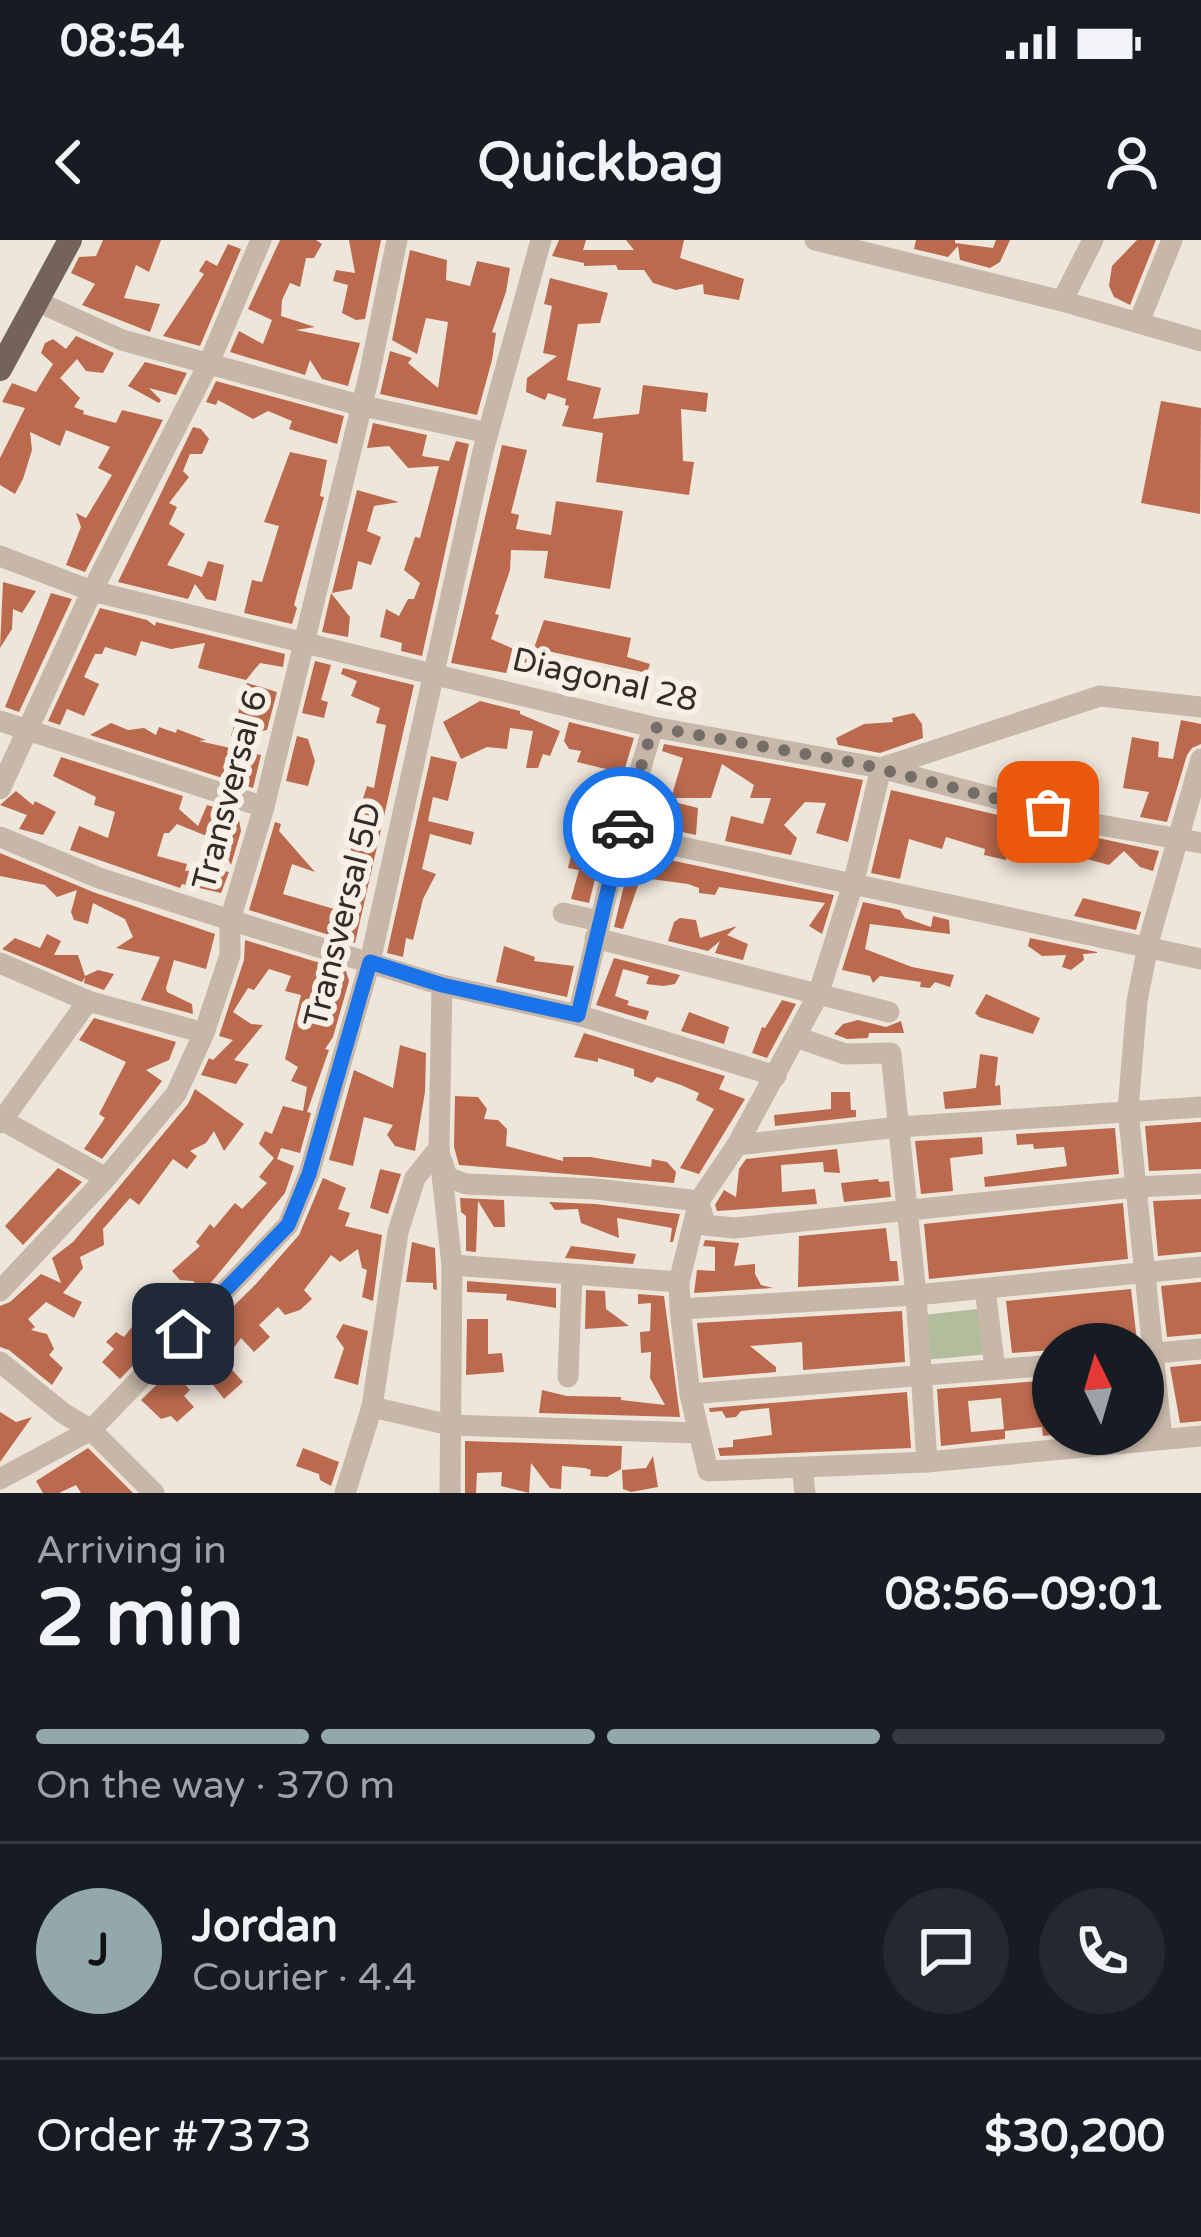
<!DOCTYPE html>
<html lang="en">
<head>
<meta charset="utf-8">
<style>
  :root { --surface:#171b24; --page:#242831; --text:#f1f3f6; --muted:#9ea1a6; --line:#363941; --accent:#93a8ac }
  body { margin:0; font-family:"Varela Round",sans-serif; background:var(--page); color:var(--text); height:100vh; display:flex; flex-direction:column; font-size:45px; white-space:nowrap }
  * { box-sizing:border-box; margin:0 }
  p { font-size:39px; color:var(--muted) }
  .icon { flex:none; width:66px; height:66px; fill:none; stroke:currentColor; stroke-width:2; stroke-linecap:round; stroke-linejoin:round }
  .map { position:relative; height:1253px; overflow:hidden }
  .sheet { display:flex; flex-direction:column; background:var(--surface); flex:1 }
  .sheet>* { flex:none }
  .needle { width:78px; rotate:355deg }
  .fabs { position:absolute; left:1032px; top:1083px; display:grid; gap:24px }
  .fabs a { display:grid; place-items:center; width:132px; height:132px; border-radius:50%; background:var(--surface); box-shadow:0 3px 9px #0004; font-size:60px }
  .pin { position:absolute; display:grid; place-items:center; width:102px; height:102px; color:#fff; margin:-51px; border-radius:24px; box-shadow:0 6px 18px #0006 }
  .courier { position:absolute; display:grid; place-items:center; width:120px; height:120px; margin:-60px; border:9px solid #1a73e8; border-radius:50%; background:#fff; color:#222; box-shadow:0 3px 15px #0007 }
  .summary em { font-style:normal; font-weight:700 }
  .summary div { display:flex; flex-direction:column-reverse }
  .summary { display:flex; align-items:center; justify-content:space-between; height:204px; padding:0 36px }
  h1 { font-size:78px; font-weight:700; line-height:90px }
  .bar { display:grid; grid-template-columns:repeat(4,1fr); gap:18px 12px; align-content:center; height:144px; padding:0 36px }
  .bar i { height:15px; border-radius:9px; background:var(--line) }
  .bar .selected { background:var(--accent) }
  .bar p { grid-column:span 4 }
  .line { display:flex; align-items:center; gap:30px; padding:0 36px; border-top:3px solid var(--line) }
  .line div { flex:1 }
  .round { display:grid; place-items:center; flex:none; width:126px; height:126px; border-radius:63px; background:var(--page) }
  .status { display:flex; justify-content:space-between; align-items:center; height:84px; padding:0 60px; background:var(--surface); direction:ltr }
  .status svg { height:33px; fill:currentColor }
  header { display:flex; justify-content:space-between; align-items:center; height:156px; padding:0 36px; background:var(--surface); font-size:54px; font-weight:700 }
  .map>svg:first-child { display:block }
</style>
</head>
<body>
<div class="status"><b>08:54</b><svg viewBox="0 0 49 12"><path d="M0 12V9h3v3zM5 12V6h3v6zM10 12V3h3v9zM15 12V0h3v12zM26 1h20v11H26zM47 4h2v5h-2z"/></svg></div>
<header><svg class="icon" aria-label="back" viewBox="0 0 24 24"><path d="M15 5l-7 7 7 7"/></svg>Quickbag<svg class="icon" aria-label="person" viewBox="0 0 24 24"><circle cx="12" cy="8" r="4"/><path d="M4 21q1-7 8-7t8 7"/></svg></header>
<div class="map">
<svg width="1201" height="1253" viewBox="0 0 1201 1253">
  <rect width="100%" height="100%" fill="#efe6db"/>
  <path fill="#b1bd9d" d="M986,1068L989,1114L925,1120L923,1075Z"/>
  <g fill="#bb6a4e" fill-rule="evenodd">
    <path d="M103,0H161L149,32L136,25L124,58L160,64L150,92L82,65L95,44L71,33L79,17L96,16Z"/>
    <path d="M280,0H316L322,4L314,18H306L300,47L290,43L282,60L281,76L315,87L296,90L360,103L348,146L322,139L310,120L305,135L230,112L239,91L263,104L272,80L248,69Z"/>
    <path d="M349,0H381L365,79L356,80L342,73L348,45L333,41L336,30L355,33Z"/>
    <path d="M559,0H586L583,10H634L626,0H684L680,18L744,39L739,60L704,54L703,44L676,50L653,43L644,30H618L616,25L584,26V23L552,16Z"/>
    <path d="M916,0H955V3L993,8L996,0H1010L1000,22L990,28L960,20L958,6L948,17L914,9Z"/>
    <path d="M1137,0H1156L1130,65L1114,57L1109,46L1112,26Z"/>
    <path d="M228,4L241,9L200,106L163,96L204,34L199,31L206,20L217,26Z"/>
    <path d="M410,10L447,20L446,40L470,46L477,21L510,28L506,52L492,92L496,93L492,120L477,175L380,154L390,111L412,118L408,123L438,148L448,82L426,78L417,114L392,100Z"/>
    <path d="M550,38L608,53L600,83L578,84L567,140L601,148L593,179L639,174L643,145L708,153L706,172L681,169L683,221L694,222L689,255L596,242L603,193L562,186L569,166L565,165L566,159L548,153L545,160L526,152L527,138L557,116L543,113L552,66L544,64Z"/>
    <path d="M76,96L114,113L103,133L86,131L77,119L60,138L80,158L74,167L84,171L83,174L116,183L122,170L163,180L85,332L66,325L81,287L76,273L86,278L112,235L98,228L110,207L66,190L60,206L30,192L32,210L23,239L15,254L0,245V218L25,168L2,162L12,143L36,152L53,124L41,113L45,103L53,99L66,109Z"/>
    <path d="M145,122L187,133L176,155L149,148L161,160L159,163L128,146Z"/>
    <path d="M216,141L344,176L337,204L289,189L292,181L268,171L253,179L218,160L216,165L206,162Z"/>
    <path d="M1161,161L1201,168L1200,274L1141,263Z"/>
    <path d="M373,183L427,195L422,216L449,221L456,201L469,204L422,416L401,411L402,403L380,397L386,369L399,376L408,359H414L420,343L404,330L415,297L420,298L439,226L408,228L389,206L367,208Z"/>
    <path d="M193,187L201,189L209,199L202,214H190L183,231L189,237L169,263L177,267L169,284L185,294L167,325L202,337L208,321L224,325L216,361L206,359L195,344L188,359L118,342Z"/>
    <path d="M502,205L527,210L511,273L519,275L516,289L551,295L556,261L623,271L610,349L544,338L548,311L511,310L510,330L495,374L499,375L491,399L523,413L524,408L539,412L537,420L544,423L542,430L510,421L506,433L451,423Z"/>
    <path d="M290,212L327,220L320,256L324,257L294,365L297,368L292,384L244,373L252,340L262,342L279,286L264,282Z"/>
    <path d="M357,250L399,262L374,266L367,291L381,297L371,325L358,321L352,349L332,353Z"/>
    <path d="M3,342L36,351L22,373L13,369L12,389L0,408Z"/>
    <path d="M51,353L72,359L19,472L5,467Z"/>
    <path d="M331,353L350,377L348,397L322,392Z"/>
    <path d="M100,368L147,380L155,386L156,382L285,414L283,427L260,423L246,440L198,428L205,403L171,409L141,401L136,416L105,407L102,414H95L84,437L99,444L84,476L67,469L60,485L48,481Z"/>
    <path d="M544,380L631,398L627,417L650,424L647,433L534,408Z"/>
    <path d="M315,421L331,425L321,460L328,462L324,478L302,473Z"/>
    <path d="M343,428L414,445L355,703L249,670L275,582L281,584L279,591L315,632L292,624L283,654L334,669L359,580H356L367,546L374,548L386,485L376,483L380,468L351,456L357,441L341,434Z"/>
    <path d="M247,443L277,452L267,490L231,496Z"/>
    <path d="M480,461L520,471V474L560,491L550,516L543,514L538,528H526L533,491L510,488L507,509L487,507L461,519L443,482Z"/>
    <path d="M914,473L922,484L923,498L880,513L838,505L836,498L864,484L893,482L892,478Z"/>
    <path d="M1181,480L1201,484V504L1192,508L1187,515L1167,582L1140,577L1149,552L1123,548L1132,497L1159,502L1158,517L1173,519Z"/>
    <path d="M569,482L634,498L613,568L603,556L610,530L577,522L581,511L569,509L564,501Z"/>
    <path d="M111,483L128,490L144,488L156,495L159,487L176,493L177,489L206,500L199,501L261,515L253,548L90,495Z"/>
    <path d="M297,496L308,499L315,521L308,546L286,541Z"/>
    <path d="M664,504L863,540L848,602L816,593L826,563L805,562L784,585L797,598L791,615L725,601L731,576L763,584L771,558H750L754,545L722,524L711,558H671L683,518L662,511Z"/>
    <path d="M431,516L457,522L448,561L433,557L428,581L474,592L471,605L430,594L422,629L436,634L423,659L413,700L406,698L403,717L387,713Z"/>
    <path d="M61,517L183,556L179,569L198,586L207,565L238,574L241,591L231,625L219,601L177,584L169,593H164L157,616L187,624L185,631L198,630L199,626L229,632L221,653L182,644L180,648L70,610L79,586L108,598L115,572L94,565L96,557L53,536Z"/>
    <path d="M891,550L1015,579L1006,620L984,615L985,609L946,597L942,609L909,599L900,639L871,633Z"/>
    <path d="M16,551L33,565L35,561L56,572L43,595L19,589L27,575L0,565Z"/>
    <path d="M647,558L669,566L670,561L698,568L696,595L640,583Z"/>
    <path d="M598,575L610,578L589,663L571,659L579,630L568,628L573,608L585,611Z"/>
    <path d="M1041,586L1159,611L1153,631L1140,627L1124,611L1109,625L1083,618L1084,613L1037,602Z"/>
    <path d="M632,612L834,655L822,694L809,686L825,663L719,647L715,655L699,653V648L688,644L651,639L642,634L623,689L614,687Z"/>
    <path d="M0,613L93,652L215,694L206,729L174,720L166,748L167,752L192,764L193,774L141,760L160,717L116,708L133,697L125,679L93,663L88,684L74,680L71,672L77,650L57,657L45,645L0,636Z"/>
    <path d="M1083,658L1141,672L1136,690L1074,676Z"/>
    <path d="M863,662L900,670L905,678L931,687L933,676L949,680L950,694L870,684L865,709L912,727L954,735L950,747L935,742L930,748L920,747L921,742L880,736L873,743L870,736L842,730Z"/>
    <path d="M680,678L696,680L700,698L737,686L727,695L748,704L743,720L715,713L720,701L708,711L668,701L674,682Z"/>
    <path d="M47,694L61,701L54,715H78L85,736L98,730L114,734L104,750L84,743L85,737L82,742L2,709L15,698L40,708Z"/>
    <path d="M1030,698L1097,712V713L1083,714L1084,720L1071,730L1062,727L1066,715L1042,716L1028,706Z"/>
    <path d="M245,700L346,731L349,741L333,797L325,809L329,810L307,872L311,873L300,913L281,908L277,919L294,926L285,953L204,1051L193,1041L180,1040L172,1031L200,1006L196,1002L210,984L214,988L235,963L242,969L267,943L259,937L274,918L259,904L265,891L272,894L283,866L303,871L307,847L291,841L298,827L285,819L301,755L285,751L291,736L269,729L254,750L248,748L233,772L251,784L263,785L234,820L249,824L236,844L201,835L209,818L213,820L233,800L219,796L244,720Z"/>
    <path d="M504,706L535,717L534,721L574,726L567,757L496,742Z"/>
    <path d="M614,718L680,735L675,744L663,746L646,744L649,736L623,729L615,756L629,761L627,765L649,771L646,780L596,765Z"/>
    <path d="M986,754L1040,778L1033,794L979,777L975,773Z"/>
    <path d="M782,760L796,764L767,818L752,813L762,787L765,788Z"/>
    <path d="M689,772L729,787L724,804L681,791Z"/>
    <path d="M94,778L176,802L169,820L146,830L162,841L102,919L84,909L105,878L99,874L126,822L79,800Z"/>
    <path d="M858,780L886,787L901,781L904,793H869L868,798L847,799L834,794L843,784Z"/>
    <path d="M584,793L725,836L719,849L745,859L699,934L680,928L714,869L696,860L699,853L681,845L657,837L652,843L634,836V829L598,818V822L574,817Z"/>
    <path d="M400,805L426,813L425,852L415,911L395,906L387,895L393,885L364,877L353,926L329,920L354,830L393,848Z"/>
    <path d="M980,814L998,817L995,846L1000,845L1001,865L945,869L943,852L976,848Z"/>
    <path d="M195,849L244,884L224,911L214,891L206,903L190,911L197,916L187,929L173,919L139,965L130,958L103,989L104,1005L80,1017L83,1028L63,1053L82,1062L74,1078L46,1062L28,1079L35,1087L31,1090L47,1094L54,1109L49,1115L63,1128L52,1145L9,1110L0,1107V1066L10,1062L41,1034L61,1043L52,1018L73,1002L188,864Z"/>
    <path d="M831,852H850L851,870H856V877L775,886L774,875L831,869Z"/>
    <path d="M455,856L478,857L487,869L484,879L498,880L507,889L506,906L563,921V917H590L651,927L652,919L667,922L676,932L674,943L459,925L454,907Z"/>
    <path d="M1201,882V929L1149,931L1145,886Z"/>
    <path d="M1115,888L1119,934L985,947L984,937L1067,926L1064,907L1034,909L1033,904L1017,905L1016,894Z"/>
    <path d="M982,897L983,914L950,918L953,951L921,954L915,901Z"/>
    <path d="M837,909L840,933L824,932L823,922L781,925L782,952L815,949L817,964L717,971L715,965L724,950L736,957L739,929L746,919Z"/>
    <path d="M58,928L82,942L23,1005L5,986Z"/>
    <path d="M380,929L401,934L388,974L370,968Z"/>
    <path d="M323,938L346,948L338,969L350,973L345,986L382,995L373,1061L362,1057L367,1030L362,1028L358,1009L340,1022L331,1015L304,1050L312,1059L300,1070L285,1075L278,1067L259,1085L270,1097L254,1112L241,1098L224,1121L243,1142L224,1159L192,1118L201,1112L196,1103L256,1044L299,995Z"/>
    <path d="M878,939L879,942L889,941L891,957L844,962L841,943Z"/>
    <path d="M460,958L504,960L505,987H494L478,961L476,1012L466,1011V976L461,972Z"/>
    <path d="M1201,959V1012L1158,1016L1153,961Z"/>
    <path d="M549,962L595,964L680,974L673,1002H670L672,988L617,978L619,998L581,983L578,969L555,970Z"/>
    <path d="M1123,963L1128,1019L929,1039L924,984Z"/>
    <path d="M886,988L890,1021H897L899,1041L798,1047L799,996Z"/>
    <path d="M705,1000L739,1003L734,1026L755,1024V1034L761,1045L773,1048L694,1053L697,1030L715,1031V1007L703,1006Z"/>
    <path d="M412,1002L435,1008L437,1050L433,1049V1043L406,1042Z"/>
    <path d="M571,1006L636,1014L633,1024L565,1018Z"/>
    <path d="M467,1041L556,1048V1068L506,1060L507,1054L467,1052Z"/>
    <path d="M1201,1042V1094L1167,1097L1161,1046Z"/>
    <path d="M1131,1049L1137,1101L1133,1104H1053V1110L1012,1113L1006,1061Z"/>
    <path d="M586,1050L605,1051L606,1069L629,1086L585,1089Z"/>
    <path d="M638,1054L664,1056L680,1177L539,1173L542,1150L567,1156L621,1157V1160L665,1165L650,1138L651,1112L641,1113L640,1092L650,1091L651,1063L638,1064Z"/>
    <path d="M150,1064L163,1066L178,1078L120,1139L102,1122L114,1109L106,1102L116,1092L124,1097Z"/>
    <path d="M902,1071L905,1122L803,1130L802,1102L750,1106L776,1127V1132L703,1138L697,1083Z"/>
    <path d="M467,1079H488V1114L502,1113L504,1132L466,1135Z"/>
    <path d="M343,1084L368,1091L358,1145L334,1138L344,1108L336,1097Z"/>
    <path d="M1201,1124V1181L1180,1183L1170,1127Z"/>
    <path d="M172,1130L190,1150L184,1156L194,1167L177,1182L171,1176L161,1179L141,1160Z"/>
    <path d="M1053,1140V1195L1043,1196L1042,1187L1005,1191V1199L941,1206L937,1149ZM1001,1158L1004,1189L971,1192L968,1161Z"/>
    <path d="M907,1152L911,1208L720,1216L718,1208L733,1207V1200L772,1195L769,1168L741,1171L736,1177L726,1178L722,1171L710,1172L709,1168Z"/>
    <path d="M0,1172L16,1182L32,1177L0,1222Z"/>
    <path d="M465,1201L622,1206L621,1229L607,1237L590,1236L591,1230L585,1228L562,1226L561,1249L550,1248L531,1223L529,1253L501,1246L502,1232L477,1233L476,1253H465Z"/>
    <path d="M88,1208L133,1253H81L76,1245L59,1253H43L36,1241Z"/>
    <path d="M303,1208L339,1222L331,1246L320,1240L319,1234L296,1226Z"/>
    <path d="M653,1216L658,1247L631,1252L623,1249L622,1230L646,1228Z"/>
  </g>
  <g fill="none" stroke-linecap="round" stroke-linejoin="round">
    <g stroke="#c6b7a8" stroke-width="21">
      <path d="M815,0L1062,61L1201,101"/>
      <path d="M36,61L122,100L359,165L488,193"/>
      <path d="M1062,61L1093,0"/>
      <path d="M1139,82L1172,0"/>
      <path d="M0,316L92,351L432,434L653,487L881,528L1089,583L1201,603"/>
      <path d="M1201,467L1100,456L881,528L854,641L818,755L737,905L699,961L679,1042L680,1069L690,1154L708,1231L927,1222L1201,1196"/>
      <path d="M0,481L264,567"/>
      <path d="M0,549L92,351L208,125L261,0"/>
      <path d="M621,594L1201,719"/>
      <path d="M0,597L99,638L230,680L442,745L578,775L776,836"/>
      <path d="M563,673L599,681"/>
      <path d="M595,698L889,772"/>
      <path d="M0,723L88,761L204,793"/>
      <path d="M578,775L621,594L653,487"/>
      <path d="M796,797L845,814L891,813L916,1055L927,1222"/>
      <path d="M0,879L106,938"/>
      <path d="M0,883L88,761"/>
      <path d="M737,905L899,887L1201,867"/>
      <path d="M439,908L452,1025L450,1253"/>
      <path d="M442,921L447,937L466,944L596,949L699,961"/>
      <path d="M699,962L705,985L734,988L1135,947L1201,944"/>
      <path d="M452,1025L679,1042"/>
      <path d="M985,1049L995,1129"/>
      <path d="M0,1051L106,938L176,854L204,793L230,715V680L264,567L369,136L397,0"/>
      <path d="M680,1069L916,1055L1201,1027"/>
      <path d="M1144,1114L1201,1109"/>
      <path d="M0,1122L63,1173L91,1190L154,1253"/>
      <path d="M568,1137L572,1035"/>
      <path d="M690,1154L1053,1125"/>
      <path d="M372,1167L450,1185L698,1193"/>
      <path d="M1162,1199L1128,870L1137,761L1150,696L1201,519"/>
      <path d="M802,1228L805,1253"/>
      <path d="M0,1239L91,1190L288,985L309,934L370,722L483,211L541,0"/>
      <path d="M345,1253L372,1167L398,992L415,938L439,908L442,745"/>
    </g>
    <path stroke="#74635a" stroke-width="24" d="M0,129L70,0"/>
  </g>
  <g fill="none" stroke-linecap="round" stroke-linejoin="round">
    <path stroke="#756d67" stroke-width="12" stroke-dasharray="0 21.6" d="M623,587L653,487L857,523L1048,572"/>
    <path stroke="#1a73e8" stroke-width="15" d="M183,1094L288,985L309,934L370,722L442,745L578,775L623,587"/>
  </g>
  <g text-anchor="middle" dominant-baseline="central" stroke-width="12" stroke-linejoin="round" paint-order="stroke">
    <g font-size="33" fill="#342c28" stroke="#f7f0e7">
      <text transform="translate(605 440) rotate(13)">Diagonal 28</text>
      <text transform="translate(230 550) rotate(-75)">Transversal 6</text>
      <text transform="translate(343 675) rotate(-76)">Transversal 5D</text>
    </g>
  </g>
</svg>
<div class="fabs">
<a><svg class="needle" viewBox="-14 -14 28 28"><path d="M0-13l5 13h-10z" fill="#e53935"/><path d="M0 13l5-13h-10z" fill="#9ea1a6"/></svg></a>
</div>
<div class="pin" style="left:1048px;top:572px;background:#ea580c"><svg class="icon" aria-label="bag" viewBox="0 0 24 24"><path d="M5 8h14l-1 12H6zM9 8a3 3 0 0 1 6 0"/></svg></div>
<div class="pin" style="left:183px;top:1094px;background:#1f2937"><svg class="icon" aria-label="home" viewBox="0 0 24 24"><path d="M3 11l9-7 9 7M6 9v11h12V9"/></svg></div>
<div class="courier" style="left:623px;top:587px"><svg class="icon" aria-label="car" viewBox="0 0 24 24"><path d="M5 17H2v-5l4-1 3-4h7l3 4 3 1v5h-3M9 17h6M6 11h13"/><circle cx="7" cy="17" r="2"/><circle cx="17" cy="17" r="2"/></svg></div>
</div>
<section class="sheet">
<div class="summary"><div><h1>2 min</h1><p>Arriving in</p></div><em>08:56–09:01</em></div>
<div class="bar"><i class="selected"></i><i class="selected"></i><i class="selected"></i><i></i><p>On the way · 370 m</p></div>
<div class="line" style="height:216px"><b class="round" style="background:var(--accent);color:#111">J</b><div><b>Jordan</b><p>Courier · 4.4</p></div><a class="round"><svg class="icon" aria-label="chat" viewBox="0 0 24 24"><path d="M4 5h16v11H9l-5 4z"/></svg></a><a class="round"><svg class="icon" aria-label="phone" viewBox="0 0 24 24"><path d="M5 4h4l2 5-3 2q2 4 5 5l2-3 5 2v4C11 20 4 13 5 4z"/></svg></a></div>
<div class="line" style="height:156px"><div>Order #7373</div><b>$30,200</b></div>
</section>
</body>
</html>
